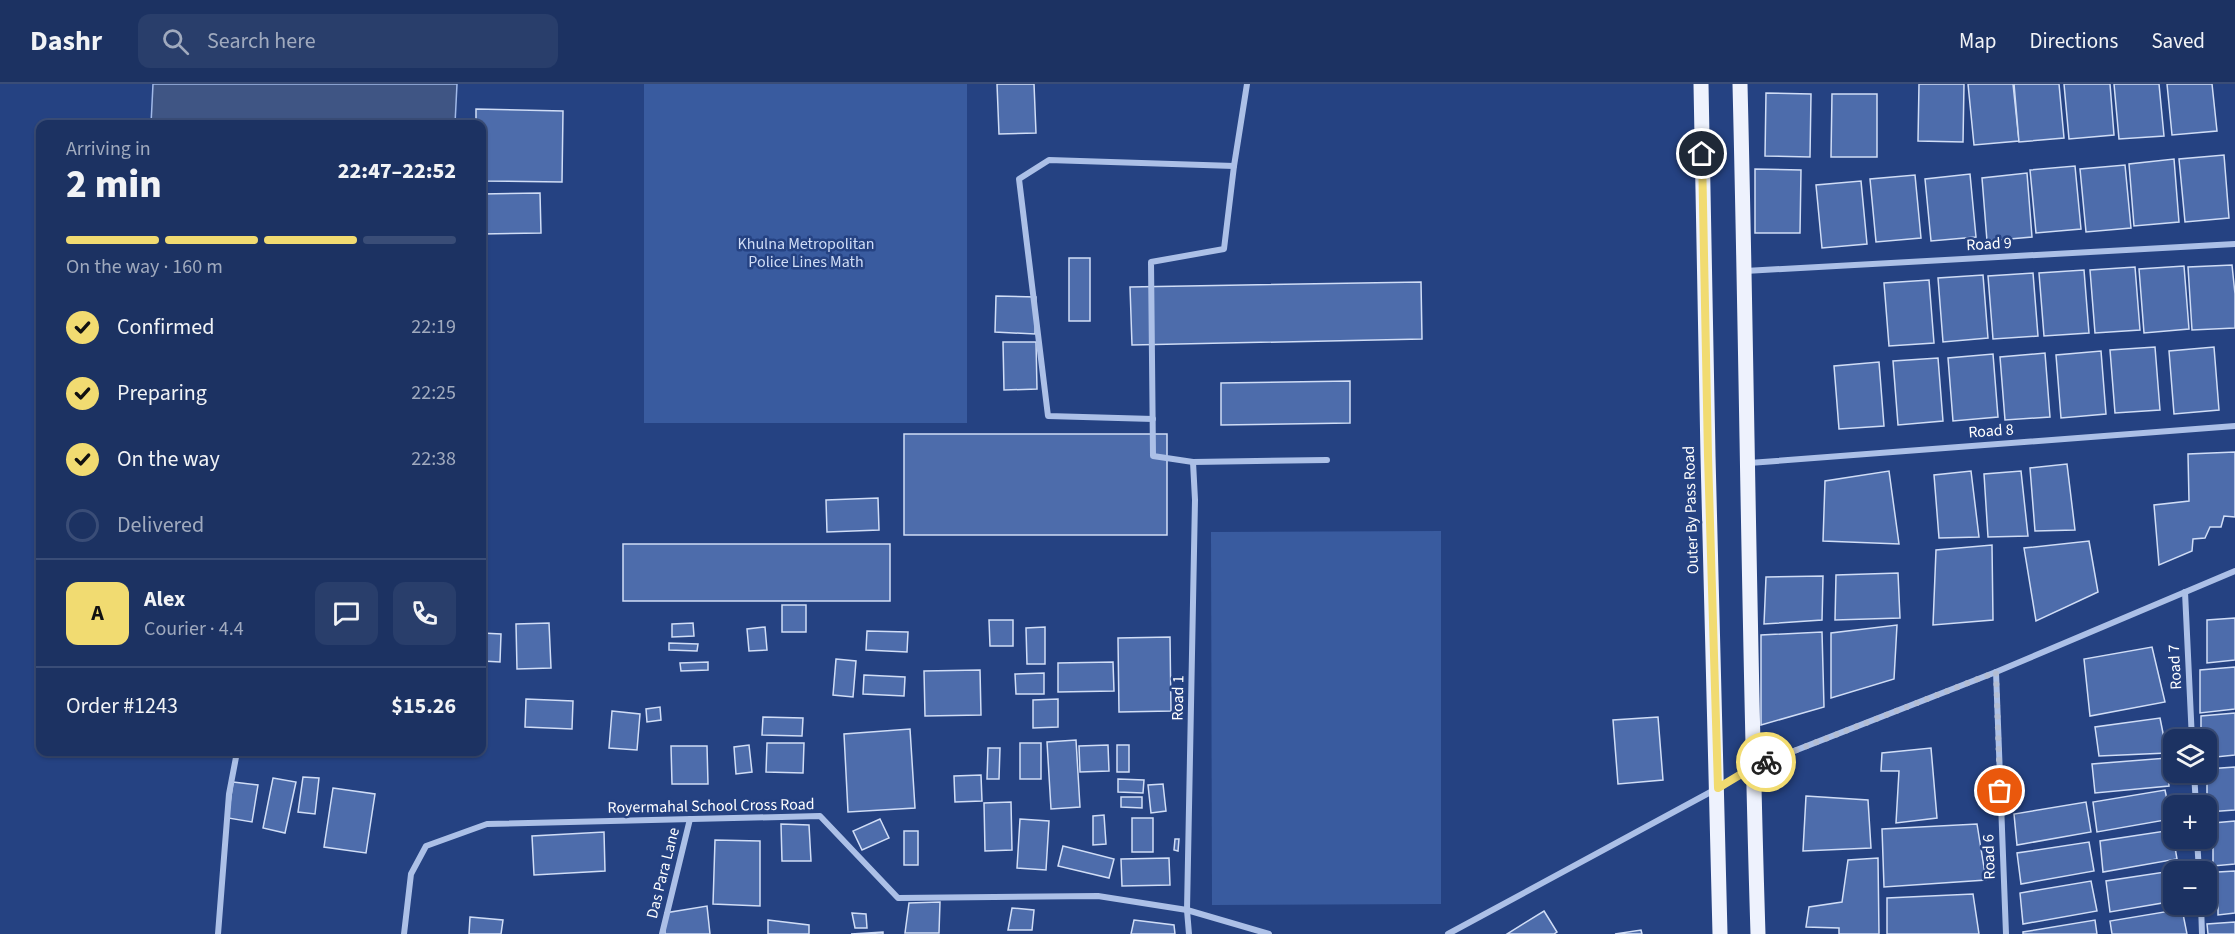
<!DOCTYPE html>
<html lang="en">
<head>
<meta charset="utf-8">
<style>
  :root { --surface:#1c3262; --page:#293e6b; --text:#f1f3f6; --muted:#a0aabe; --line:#3a4d77; --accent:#f1db71 }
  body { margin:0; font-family:"Source Sans 3",sans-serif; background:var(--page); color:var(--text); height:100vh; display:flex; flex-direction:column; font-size:22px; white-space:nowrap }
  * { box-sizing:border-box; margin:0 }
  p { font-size:20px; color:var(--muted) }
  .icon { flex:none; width:33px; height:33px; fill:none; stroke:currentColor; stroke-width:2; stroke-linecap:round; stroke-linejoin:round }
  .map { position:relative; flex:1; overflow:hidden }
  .drawer { position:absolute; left:36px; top:36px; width:450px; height:636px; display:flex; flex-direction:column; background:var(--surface); border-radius:12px; box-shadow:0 2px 4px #0004,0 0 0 2px var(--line) }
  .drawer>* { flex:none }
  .fabs { position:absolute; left:2163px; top:645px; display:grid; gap:12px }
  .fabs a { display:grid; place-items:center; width:54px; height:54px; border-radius:12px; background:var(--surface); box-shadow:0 2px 4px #0004,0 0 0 2px var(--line); font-size:30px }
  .pin { position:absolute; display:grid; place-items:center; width:51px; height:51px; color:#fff; margin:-26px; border:3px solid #fff; border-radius:50%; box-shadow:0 2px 6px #0007 }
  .courier { position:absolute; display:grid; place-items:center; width:60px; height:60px; margin:-30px; border:4px solid #f1db71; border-radius:50%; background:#fff; color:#222; box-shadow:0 2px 8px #0007 }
  .summary em { font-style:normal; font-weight:800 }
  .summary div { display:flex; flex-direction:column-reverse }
  .summary { display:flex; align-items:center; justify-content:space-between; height:102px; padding:0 30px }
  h1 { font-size:39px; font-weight:800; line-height:45px }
  .bar { display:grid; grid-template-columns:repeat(4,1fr); gap:9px 6px; align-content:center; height:72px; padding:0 30px }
  .bar i { height:8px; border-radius:4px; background:var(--line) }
  .bar .current { background:var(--accent) }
  .bar p { grid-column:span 4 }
  .line { display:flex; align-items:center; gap:15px; padding:0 30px; border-top:2px solid var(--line) }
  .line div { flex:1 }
  .round { display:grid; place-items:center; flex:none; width:63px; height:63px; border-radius:12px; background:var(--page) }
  ol { padding:0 30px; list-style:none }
  li { display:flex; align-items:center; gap:18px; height:66px }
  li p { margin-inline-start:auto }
  li .icon { padding:6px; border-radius:50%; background:var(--accent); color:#111; stroke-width:4 }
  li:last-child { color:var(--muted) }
  li i { width:33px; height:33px; border:3px solid var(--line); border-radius:50% }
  header { display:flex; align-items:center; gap:36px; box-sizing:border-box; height:84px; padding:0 30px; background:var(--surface); border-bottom:2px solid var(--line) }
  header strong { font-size:28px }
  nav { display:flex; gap:33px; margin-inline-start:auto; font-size:21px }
  .search { width:420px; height:54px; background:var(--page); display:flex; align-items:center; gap:15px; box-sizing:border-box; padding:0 21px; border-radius:12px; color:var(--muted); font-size:22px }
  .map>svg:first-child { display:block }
</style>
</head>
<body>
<header>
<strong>Dashr</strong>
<div class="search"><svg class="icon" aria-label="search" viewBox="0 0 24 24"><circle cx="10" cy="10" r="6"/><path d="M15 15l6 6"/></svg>Search here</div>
<nav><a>Map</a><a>Directions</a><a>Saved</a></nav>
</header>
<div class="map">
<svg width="2235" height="850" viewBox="0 0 2235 850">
  <rect width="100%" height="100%" fill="#254282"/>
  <g fill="#395b9f">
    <rect x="644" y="0" width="323" height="339"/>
    <path d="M1441,447V820L1212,821L1211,448Z"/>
  </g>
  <path fill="#3f5584" stroke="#a1b9e8" stroke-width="1.5" d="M153,0H457L455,40H151Z"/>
  <g fill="#4d6cab" stroke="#d0ddf6" stroke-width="1.5">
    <path d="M997,0H1034L1036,49L999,50Z"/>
    <path d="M1919,0H1964L1963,58L1918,57Z"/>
    <path d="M1968,0H2013L2019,57L1974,61Z"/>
    <path d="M2014,0H2059L2064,54L2019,58Z"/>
    <path d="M2064,0H2110L2114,51L2069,55Z"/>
    <path d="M2114,0H2159L2164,52L2119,55Z"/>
    <path d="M2167,0H2212L2217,47L2172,51Z"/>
    <path d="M1766,9L1811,10L1810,73L1765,72Z"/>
    <path d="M1832,10H1877V73H1831Z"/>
    <path d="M476,25L563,27L562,98L482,97V40H476Z"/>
    <path d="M2224,71L2229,134L2185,138L2179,75Z"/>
    <path d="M2174,75L2179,138L2134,142L2129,80Z"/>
    <path d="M2125,81L2131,144L2086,148L2080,85Z"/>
    <path d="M2075,82L2081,145L2036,149L2030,86Z"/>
    <path d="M1755,85L1801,86L1800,149H1755Z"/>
    <path d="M2027,89L2032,153L1987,157L1982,94Z"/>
    <path d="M1970,90L1976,153L1931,157L1925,95Z"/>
    <path d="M1915,91L1921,154L1876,158L1870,95Z"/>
    <path d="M1861,97L1867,160L1822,164L1816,101Z"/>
    <path d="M540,109L541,149L482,150V110Z"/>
    <rect x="1069" y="174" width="21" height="63"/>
    <path d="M2232,181L2235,210V244L2192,246L2188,183Z"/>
    <path d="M2184,182L2189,245L2144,249L2139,185Z"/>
    <path d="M2135,183L2140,246L2095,249L2090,186Z"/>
    <path d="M2084,186L2089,249L2044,252L2039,189Z"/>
    <path d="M2033,189L2038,252L1993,255L1988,192Z"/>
    <path d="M1983,191L1988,254L1943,258L1938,194Z"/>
    <path d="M1929,196L1934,259L1889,262L1884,199Z"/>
    <path d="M1421,198L1422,255L1132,261L1130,203Z"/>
    <path d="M996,212L1036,213L1035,250L995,248Z"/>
    <path d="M1003,258H1036L1037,305L1004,306Z"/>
    <path d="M2155,263L2160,326L2115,329L2110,266Z"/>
    <path d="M2214,263L2219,326L2174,330L2169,267Z"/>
    <path d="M2101,267L2106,330L2061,334L2056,271Z"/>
    <path d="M2045,269L2050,333L2005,336L2000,273Z"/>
    <path d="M1993,270L1998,333L1953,337L1948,274Z"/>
    <path d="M1938,274L1943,337L1898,341L1893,277Z"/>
    <path d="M1879,278L1884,342L1839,345L1834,282Z"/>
    <path d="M1350,297V339L1221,341V299Z"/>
    <rect x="904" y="350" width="263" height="101"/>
    <path d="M2235,368V433L2224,432L2221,443H2210L2205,454L2193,455L2192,467L2159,481L2154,421L2189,417L2188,370Z"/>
    <path d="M2067,380L2075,446L2035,447L2030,384Z"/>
    <path d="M1889,387L1899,460L1823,457L1825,397Z"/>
    <path d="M1971,387L1979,453L1939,454L1934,391Z"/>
    <path d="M2021,387L2028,452L1988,453L1984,390Z"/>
    <path d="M878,414L879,446L827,448L826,416Z"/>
    <path d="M2089,457L2098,508L2036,537L2024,464Z"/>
    <rect x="623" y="460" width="267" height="57"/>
    <path d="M1992,461L1993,536L1933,541L1936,466Z"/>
    <path d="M1898,489L1900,534L1835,536L1836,491Z"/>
    <path d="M1823,492L1822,536L1764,540L1766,493Z"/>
    <rect x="782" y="521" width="24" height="27"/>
    <path d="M2235,534V576L2207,579V536Z"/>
    <path d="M989,536H1013V562H990Z"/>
    <path d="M549,539L551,584L517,585L516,540Z"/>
    <path d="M693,539L694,552L672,553V540Z"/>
    <path d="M1897,541L1894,595L1831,614V549Z"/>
    <path d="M765,543L767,566L749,567L747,545Z"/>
    <path d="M1045,543V580H1027L1026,544Z"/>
    <path d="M867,547L908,548L907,568L866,566Z"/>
    <path d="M1822,548L1824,623L1761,641V551Z"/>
    <path d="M482,549L501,550L500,578L482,577Z"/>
    <path d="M1170,553L1171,627L1119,628L1118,554Z"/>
    <path d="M669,559L698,560L697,567L669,566Z"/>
    <path d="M2152,563L2165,618L2090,632L2084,575Z"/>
    <path d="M836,575L856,577L853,613L833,611Z"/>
    <path d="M708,578V586L681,587L680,579Z"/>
    <path d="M1113,578L1114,607L1058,608V579Z"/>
    <path d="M2235,583V625L2200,629V586Z"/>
    <path d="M980,586L981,631L925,632L924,587Z"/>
    <path d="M1044,589V610H1016L1015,590Z"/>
    <path d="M864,591L905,593L904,612L863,610Z"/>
    <path d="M526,615L573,617L572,645L525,643Z"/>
    <path d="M1058,615V643L1033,644V616Z"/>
    <path d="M660,623L661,636L647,638L646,625Z"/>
    <path d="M612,627L640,630L637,666L609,664Z"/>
    <path d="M2235,629V671L2206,674V656H2201V632Z"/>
    <path d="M763,633L803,634L802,652L762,651Z"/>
    <path d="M1658,633L1663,696L1618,700L1613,636Z"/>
    <path d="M2160,634L2167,669L2099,672L2095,643Z"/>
    <path d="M910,645L915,724L848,728L844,650Z"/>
    <path d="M1076,656L1080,723L1051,725L1047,658Z"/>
    <path d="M767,659H804L803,689L766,688Z"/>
    <rect x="1020" y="659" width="21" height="36"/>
    <path d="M749,661L752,688L736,690L734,663Z"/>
    <path d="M1108,661L1109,687L1080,688L1079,662Z"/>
    <rect x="1117" y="661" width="12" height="27"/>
    <path d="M671,662H707L708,700H672Z"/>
    <path d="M988,664H1000L999,695H987Z"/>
    <path d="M1931,664L1937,734L1896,739L1899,687H1881L1882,669Z"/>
    <path d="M2167,674L2169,702L2095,709L2092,680Z"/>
    <path d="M2235,683V726L2207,728V685Z"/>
    <path d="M981,691L982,717L955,718L954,692Z"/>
    <path d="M303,693L319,694L315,730L298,728Z"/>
    <path d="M273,694L296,698L285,749L263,744Z"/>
    <path d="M1118,695L1144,696L1143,709L1118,708Z"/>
    <path d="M233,698L258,701L252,738L228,734Z"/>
    <path d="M1163,700L1166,727L1151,729L1148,701Z"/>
    <path d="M333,704L375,710L366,769L324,763Z"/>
    <path d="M2165,706L2171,735L2097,748L2093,718Z"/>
    <path d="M1806,712L1868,716L1871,764L1803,767Z"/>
    <path d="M1121,713H1142V724L1121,723Z"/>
    <path d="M1011,718L1012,766L985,767L984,719Z"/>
    <path d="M2086,718L2091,748L2017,761L2014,730Z"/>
    <path d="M1104,731L1106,760L1093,761V732Z"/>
    <rect x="1132" y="734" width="21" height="34"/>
    <path d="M880,735L889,754L862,766L853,747Z"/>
    <path d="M1020,735L1049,737L1046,786L1017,784Z"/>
    <path d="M2235,737V780L2213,782V739Z"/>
    <path d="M781,740L809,741L811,777H782Z"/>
    <path d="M1977,740L1986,796L1884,803L1882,745Z"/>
    <path d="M2172,746L2177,775L2103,788L2100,757Z"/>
    <rect x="904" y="747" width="14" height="34"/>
    <path d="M604,748L605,787L534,791L532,752Z"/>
    <path d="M1175,755H1179L1178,767L1174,766Z"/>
    <path d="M715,756L760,757V822L713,820Z"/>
    <path d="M2089,758L2094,787L2021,800L2017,769Z"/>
    <path d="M1063,762L1114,775L1109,794L1058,782Z"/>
    <path d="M1169,774L1170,801L1122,802L1121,775Z"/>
    <path d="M1878,774L1879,850H1839V844L1806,843L1809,823L1842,818L1848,776Z"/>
    <path d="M2178,786V788H2174V817L2110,828L2106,797Z"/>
    <path d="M2235,787V829L2218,831V788Z"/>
    <path d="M2091,797L2097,827L2023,840L2020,809Z"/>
    <path d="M1973,810L1979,850H1887V814Z"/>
    <path d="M940,818L939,849H905L909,819Z"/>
    <path d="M707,822L710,850H665V829Z"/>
    <path d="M1012,824L1034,826L1032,846H1008Z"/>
    <path d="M2182,825L2187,850H2112L2110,837Z"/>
    <path d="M1544,827L1557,848L1554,850H1507Z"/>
    <path d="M852,829L866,830L867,844H855Z"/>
    <path d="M470,833L503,836L501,850H469Z"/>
    <path d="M768,836L809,841V850H768Z"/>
    <path d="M1134,836L1174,841L1175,850H1131Z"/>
    <path d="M2095,836L2097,850H2023V848Z"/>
    <path d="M2235,838V850H2208L2207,840Z"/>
    <path d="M1641,846L1642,850H1615Z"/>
    <path d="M883,848V850H851Z"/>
  </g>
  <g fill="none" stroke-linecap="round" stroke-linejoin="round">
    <g stroke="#acc0e7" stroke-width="6">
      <path d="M1234,82L1224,165L1151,178L1153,372L1193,378L1327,376"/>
      <path d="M1745,187L2235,160"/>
      <path d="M1153,335L1048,332L1019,95L1049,76L1234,82L1247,0"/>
      <path d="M1749,379L2235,342"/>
      <path d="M2185,508L2192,656"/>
      <path d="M1996,588L2006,850"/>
      <path d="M2194,688L2196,722"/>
      <path d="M2197,754L2199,788"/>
      <path d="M2201,820L2202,850"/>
      <path d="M218,850L229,710L237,668"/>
      <path d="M404,850L411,790L426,762L487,740L820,732L898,814L1098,812L1187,826L1269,850"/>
      <path d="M662,850L690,735"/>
      <path d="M1189,850L1187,826L1195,416L1193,378"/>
      <path d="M1448,850L1718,704L1753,683L1996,588L2235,487"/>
    </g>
    <g stroke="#eef2fd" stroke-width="15">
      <path d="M1701,0L1708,372L1720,850"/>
      <path d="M1740,0C1747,283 1749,567 1758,850"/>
    </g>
  </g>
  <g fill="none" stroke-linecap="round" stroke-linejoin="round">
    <path stroke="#b3bdd3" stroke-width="6" stroke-dasharray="0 10.8" d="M1766,678L1996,588L2000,707"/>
    <path stroke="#f1db71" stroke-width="8" d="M1702,70L1708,372L1718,704L1753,683L1766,678"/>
  </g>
  <g text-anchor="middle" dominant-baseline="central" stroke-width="5" stroke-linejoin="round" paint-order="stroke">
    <g font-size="16" fill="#d0ddf6" stroke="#254282">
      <text x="806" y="160">Khulna Metropolitan<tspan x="806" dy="18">Police Lines Math</tspan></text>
    </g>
    <g font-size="16" fill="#fff" stroke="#254282">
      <text transform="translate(1989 160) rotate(-3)">Road 9</text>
      <text transform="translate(1991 347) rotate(-4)">Road 8</text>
      <text transform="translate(1691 426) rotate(-92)">Outer By Pass Road</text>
      <text transform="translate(2175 583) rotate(-93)">Road 7</text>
      <text transform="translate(1178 614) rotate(-89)">Road 1</text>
      <text transform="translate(711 722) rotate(-1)">Royermahal School Cross Road</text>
      <text transform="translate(1989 773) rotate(-92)">Road 6</text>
      <text transform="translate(663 789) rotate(-76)">Das Para Lane</text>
    </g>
  </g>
</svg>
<div class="fabs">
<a><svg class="icon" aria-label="layers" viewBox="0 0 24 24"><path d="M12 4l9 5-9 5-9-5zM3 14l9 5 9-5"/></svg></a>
<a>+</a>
<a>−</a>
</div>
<div class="pin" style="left:2000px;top:707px;background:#ea580c"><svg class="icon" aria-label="bag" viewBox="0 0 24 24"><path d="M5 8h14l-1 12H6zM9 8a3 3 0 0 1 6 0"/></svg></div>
<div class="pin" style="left:1702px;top:70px;background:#1f2937"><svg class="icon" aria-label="home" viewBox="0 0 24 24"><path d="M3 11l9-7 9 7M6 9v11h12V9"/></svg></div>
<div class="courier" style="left:1766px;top:678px"><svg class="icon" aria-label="bike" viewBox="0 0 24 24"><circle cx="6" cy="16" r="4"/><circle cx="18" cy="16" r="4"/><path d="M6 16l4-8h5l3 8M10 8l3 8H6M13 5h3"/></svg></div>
<section class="drawer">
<div class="summary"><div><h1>2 min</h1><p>Arriving in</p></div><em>22:47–22:52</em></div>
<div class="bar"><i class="current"></i><i class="current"></i><i class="current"></i><i></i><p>On the way · 160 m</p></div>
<ol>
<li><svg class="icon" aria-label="check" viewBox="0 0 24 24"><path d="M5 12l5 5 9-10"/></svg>Confirmed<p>22:19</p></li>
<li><svg class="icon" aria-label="check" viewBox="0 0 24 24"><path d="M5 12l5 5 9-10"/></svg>Preparing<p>22:25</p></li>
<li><svg class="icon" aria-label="check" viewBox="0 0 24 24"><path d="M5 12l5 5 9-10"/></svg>On the way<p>22:38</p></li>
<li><i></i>Delivered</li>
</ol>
<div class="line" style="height:108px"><b class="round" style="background:var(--accent);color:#111">A</b><div><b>Alex</b><p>Courier · 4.4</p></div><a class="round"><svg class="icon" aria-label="chat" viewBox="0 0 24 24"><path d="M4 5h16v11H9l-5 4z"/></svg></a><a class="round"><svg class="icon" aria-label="phone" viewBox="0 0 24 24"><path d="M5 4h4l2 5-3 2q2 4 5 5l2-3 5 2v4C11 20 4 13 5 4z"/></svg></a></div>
<div class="line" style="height:78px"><div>Order #1243</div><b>$15.26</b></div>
</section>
</div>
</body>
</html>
